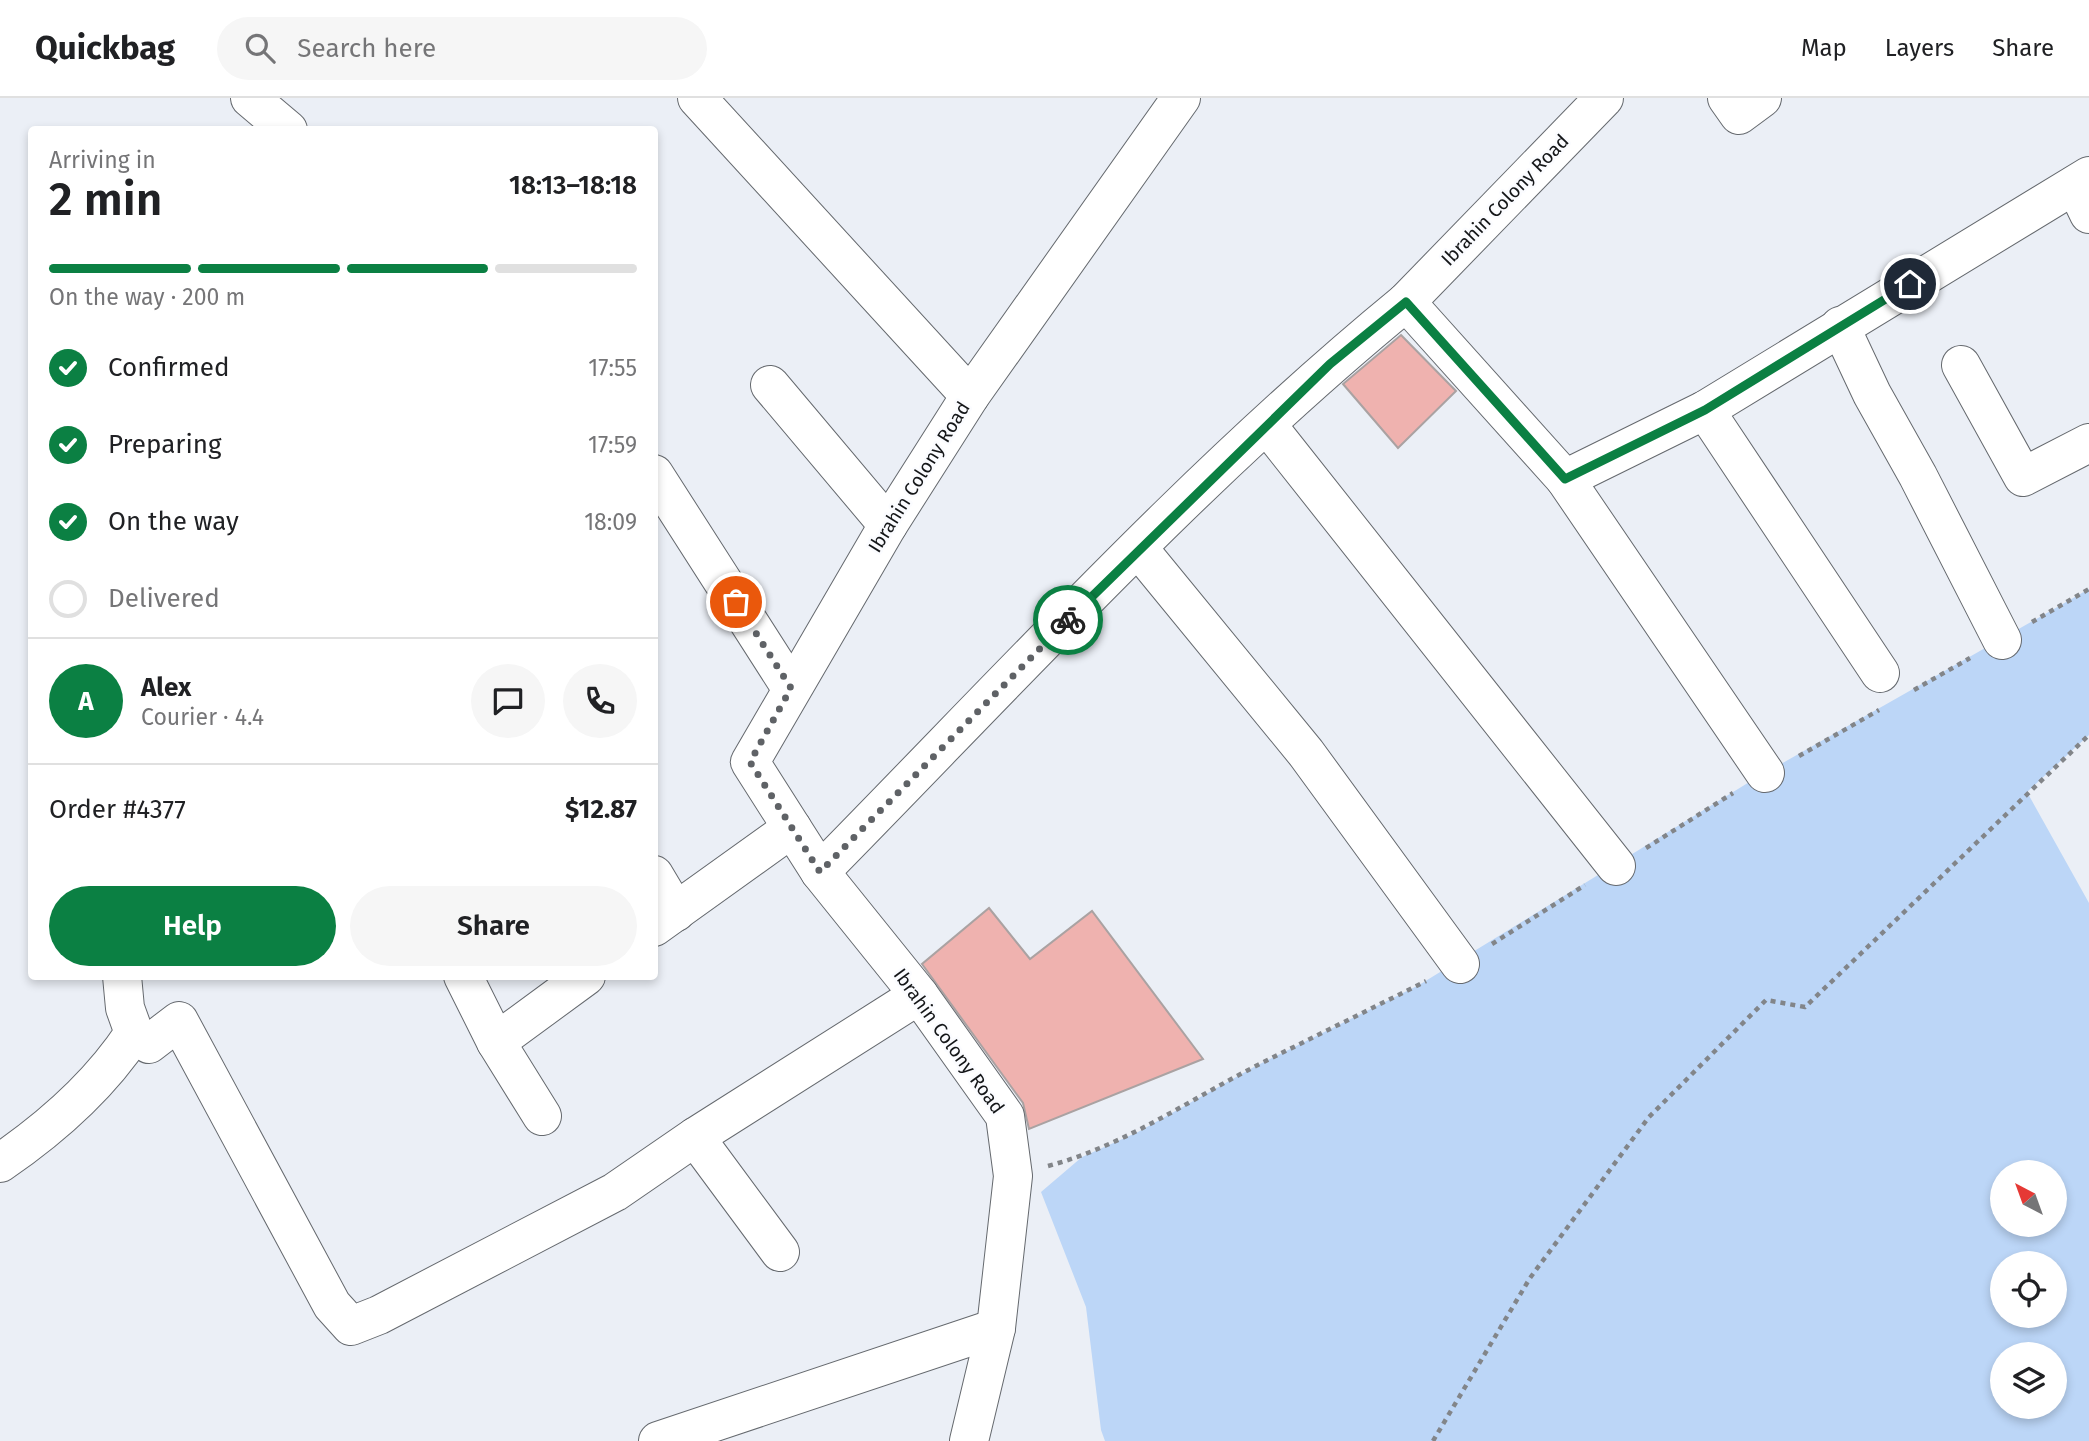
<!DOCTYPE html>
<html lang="en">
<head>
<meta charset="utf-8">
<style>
  :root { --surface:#fff; --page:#f6f6f6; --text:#202124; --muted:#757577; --line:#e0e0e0; --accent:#0b8043 }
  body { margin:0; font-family:"Fira Sans",sans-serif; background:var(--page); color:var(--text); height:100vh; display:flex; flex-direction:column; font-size:26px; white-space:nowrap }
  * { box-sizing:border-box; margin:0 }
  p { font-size:23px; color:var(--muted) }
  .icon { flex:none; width:38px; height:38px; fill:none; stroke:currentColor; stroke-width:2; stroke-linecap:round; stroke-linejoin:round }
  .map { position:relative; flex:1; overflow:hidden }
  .details { position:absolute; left:28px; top:28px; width:630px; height:854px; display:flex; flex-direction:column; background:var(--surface); border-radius:7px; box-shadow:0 4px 10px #0003 }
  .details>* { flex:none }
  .needle { width:46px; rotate:319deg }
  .buttons { position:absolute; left:1990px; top:1062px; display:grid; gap:14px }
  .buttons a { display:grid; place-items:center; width:77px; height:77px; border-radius:50%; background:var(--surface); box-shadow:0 4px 10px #0003; font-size:35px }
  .pin { position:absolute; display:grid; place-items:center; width:60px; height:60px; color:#fff; margin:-30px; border:4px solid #fff; border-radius:50%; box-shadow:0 2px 7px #0007 }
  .courier { position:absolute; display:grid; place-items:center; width:70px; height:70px; margin:-35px; border:5px solid #0b8043; border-radius:50%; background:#fff; color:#222; box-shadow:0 2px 9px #0007 }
  .overview em { font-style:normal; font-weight:600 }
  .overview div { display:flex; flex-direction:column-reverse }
  .overview { display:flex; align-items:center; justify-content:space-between; height:119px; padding:0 21px }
  h1 { font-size:46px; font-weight:600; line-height:52px }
  .bar { display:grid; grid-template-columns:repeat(4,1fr); gap:10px 7px; align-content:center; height:84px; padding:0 21px }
  .bar i { height:9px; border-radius:5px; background:var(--line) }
  .bar .selected { background:var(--accent) }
  .bar p { grid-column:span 4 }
  .line { display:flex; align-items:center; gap:18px; padding:0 21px; border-top:2px solid var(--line) }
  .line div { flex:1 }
  .round { display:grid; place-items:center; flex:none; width:74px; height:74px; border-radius:37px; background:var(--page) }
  ol { padding:0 21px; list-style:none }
  li { display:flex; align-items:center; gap:21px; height:77px }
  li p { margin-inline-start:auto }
  li .icon { padding:7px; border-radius:50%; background:var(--accent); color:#fff; stroke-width:4 }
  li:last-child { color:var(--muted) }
  li i { width:38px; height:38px; border:4px solid var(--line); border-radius:50% }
  .action { display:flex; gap:14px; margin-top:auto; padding:14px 21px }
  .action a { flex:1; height:80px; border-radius:42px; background:var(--accent); color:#fff; font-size:28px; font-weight:600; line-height:80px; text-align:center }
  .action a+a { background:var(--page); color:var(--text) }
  header { display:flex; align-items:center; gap:42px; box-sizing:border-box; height:98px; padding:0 35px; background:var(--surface); border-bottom:2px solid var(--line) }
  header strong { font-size:33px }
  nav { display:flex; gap:38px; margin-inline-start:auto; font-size:24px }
  .search { width:490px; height:63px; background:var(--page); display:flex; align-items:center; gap:18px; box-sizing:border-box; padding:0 24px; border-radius:38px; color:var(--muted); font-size:26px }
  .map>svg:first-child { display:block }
</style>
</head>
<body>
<header>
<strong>Quickbag</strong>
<div class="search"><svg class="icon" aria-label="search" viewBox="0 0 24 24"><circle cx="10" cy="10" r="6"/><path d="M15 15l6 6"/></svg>Search here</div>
<nav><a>Map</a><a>Layers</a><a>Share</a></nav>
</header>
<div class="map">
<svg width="2089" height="1343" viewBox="0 0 2089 1343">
  <rect width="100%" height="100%" fill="#ebeff6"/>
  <path fill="#bcd6f7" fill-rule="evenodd" d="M2089,491V637L2027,694L2089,805V1343H1105L1101,1332L1086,1209L1041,1094L1082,1059L1138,1034L1254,969L1419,887L1751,683ZM2002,1074H2054V1127H2002ZM2002,1166H2054V1218H2002ZM2002,1256H2054V1309H2002Z"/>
  <g fill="#efb2af" stroke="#aaa2a2" stroke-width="2">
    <path d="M1401,237L1456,293L1398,350L1343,286Z"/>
    <path d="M989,810L1030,861L1092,813L1203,961L1029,1031L1023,1005L922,866Z"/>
  </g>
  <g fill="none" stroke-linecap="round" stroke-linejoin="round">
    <defs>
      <g id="minor">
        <path d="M250,0L288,32"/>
        <path d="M697,0L970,298"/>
        <path d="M1727,0L1739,17L1762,0"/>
        <path d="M2075,87L2089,116"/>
        <path d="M1406,204L1604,0"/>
        <path d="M1840,228L1872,296L1918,378L2002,542"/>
        <path d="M1961,267L2023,379L2089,345"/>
        <path d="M770,287L888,427"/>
        <path d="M1705,312L1880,575"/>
        <path d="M1267,327L1616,768"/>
        <path d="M654,376L791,590"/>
        <path d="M1565,381L1765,675"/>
        <path d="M1138,450L1306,655L1460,866"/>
        <path d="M820,774C1011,580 1196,376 1406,204L1565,381L1705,312L2089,78"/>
        <path d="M654,777L676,814"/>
        <path d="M654,829L792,730"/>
        <path d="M463,878L496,944L586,878"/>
        <path d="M134,935L149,946L179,923L332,1207L351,1228L379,1217L615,1094L695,1039L919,897"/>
        <path d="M496,944L542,1018"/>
        <path d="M695,1039L780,1154"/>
        <path d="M0,1065C51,1030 100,987 134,935L125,910L122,878"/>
        <path d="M658,1343L996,1230"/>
        <path d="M969,1343L996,1230L1013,1078L1005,1018L919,897L820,774L750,664L888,427L970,298L1181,0"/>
      </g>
    </defs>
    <use href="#minor" stroke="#65696e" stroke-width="40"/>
    <g stroke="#828589" stroke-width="4.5" stroke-dasharray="5 5" stroke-linecap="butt">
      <path d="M2032,524L2089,491"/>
      <path d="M1914,592L1970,560"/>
      <path d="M1799,658L1879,612"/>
      <path d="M1646,750L1733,695"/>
      <path d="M1492,846L1585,787"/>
      <path d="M1048,1068C1123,1048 1186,1004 1254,969C1311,940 1369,912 1426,883"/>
      <path d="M1433,1343L1530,1180L1649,1019L1766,902L1805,909L2089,637"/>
    </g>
    <use href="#minor" stroke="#fff" stroke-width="38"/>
  </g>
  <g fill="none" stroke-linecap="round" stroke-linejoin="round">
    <path stroke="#5f6266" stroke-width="7" stroke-dasharray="0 12.6" d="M736,504L791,590L750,664L820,774L1068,522"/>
    <path stroke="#0b8043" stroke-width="9" d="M1068,522L1330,266L1406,204L1565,381L1705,312L1910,186"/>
  </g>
  <g text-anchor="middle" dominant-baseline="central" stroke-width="5" stroke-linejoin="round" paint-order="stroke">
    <g font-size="19" fill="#141618" stroke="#fbfcff">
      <text transform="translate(1505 102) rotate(-46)">Ibrahin Colony Road</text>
      <text transform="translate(919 379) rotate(-58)">Ibrahin Colony Road</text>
      <text transform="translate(949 943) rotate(54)">Ibrahin Colony Road</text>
    </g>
  </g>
</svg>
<div class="buttons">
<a><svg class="needle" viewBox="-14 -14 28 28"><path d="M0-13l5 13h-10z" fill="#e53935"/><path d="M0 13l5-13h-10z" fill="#757577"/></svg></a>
<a><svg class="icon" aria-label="locate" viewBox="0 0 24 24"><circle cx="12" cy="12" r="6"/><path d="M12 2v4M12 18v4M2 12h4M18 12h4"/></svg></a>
<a><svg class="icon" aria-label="layers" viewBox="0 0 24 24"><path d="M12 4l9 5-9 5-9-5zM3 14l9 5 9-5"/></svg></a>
</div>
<div class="pin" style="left:736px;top:504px;background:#ea580c"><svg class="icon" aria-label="bag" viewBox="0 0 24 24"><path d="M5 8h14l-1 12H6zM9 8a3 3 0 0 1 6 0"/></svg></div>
<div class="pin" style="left:1910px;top:186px;background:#1f2937"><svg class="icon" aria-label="home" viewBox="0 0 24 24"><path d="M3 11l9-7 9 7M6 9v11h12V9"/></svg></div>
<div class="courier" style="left:1068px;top:522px"><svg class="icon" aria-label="bike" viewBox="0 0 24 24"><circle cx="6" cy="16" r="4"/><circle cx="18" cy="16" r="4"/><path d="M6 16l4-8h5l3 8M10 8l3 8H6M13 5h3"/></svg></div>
<section class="details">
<div class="overview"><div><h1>2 min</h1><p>Arriving in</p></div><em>18:13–18:18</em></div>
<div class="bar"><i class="selected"></i><i class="selected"></i><i class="selected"></i><i></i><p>On the way · 200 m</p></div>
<ol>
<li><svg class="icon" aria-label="check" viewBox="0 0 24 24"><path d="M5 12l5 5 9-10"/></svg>Confirmed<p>17:55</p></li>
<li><svg class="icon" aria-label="check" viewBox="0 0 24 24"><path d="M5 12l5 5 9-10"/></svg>Preparing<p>17:59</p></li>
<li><svg class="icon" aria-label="check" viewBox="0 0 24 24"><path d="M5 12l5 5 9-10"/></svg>On the way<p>18:09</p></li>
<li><i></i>Delivered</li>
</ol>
<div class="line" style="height:126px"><b class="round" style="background:var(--accent);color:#fff">A</b><div><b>Alex</b><p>Courier · 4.4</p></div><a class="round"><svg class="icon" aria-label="chat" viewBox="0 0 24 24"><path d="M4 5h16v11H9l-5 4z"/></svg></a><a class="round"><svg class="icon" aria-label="phone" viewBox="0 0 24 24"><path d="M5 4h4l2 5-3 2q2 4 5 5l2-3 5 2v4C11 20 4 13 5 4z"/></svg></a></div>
<div class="line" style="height:91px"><div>Order #4377</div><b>$12.87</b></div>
<div class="action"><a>Help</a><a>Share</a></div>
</section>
</div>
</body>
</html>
